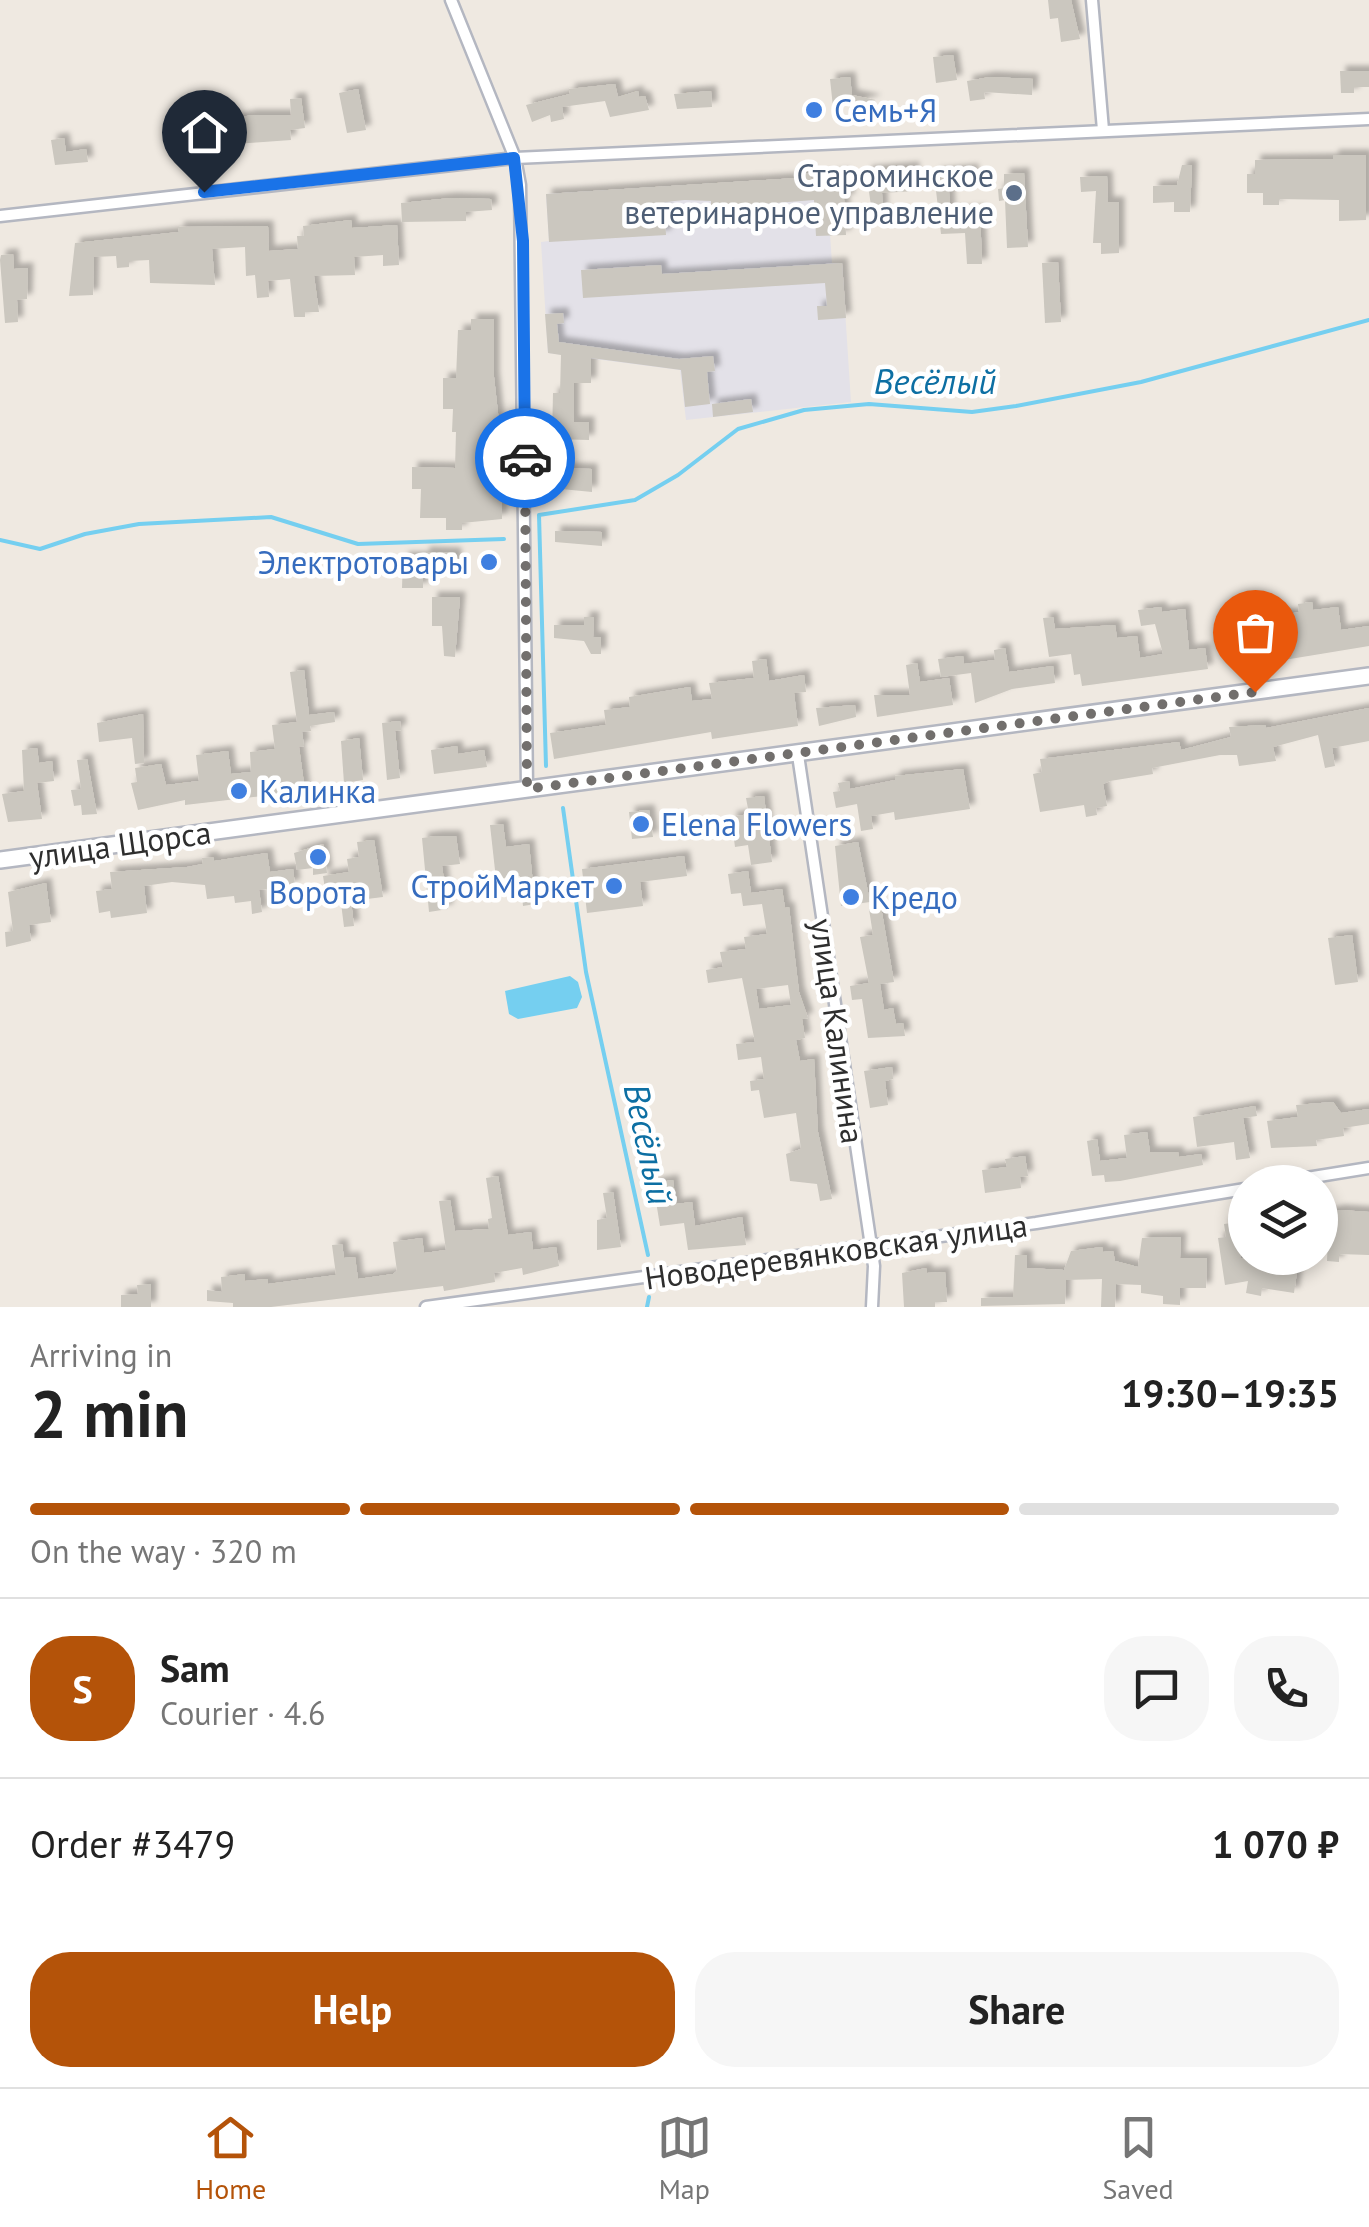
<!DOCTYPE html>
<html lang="en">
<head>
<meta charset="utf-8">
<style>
  :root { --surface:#fff; --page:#f6f6f6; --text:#222; --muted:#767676; --line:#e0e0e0; --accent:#b45309 }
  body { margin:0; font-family:"PT Sans",sans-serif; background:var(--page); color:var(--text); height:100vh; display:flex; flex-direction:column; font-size:38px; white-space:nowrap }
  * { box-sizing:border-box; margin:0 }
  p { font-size:32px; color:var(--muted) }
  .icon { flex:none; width:55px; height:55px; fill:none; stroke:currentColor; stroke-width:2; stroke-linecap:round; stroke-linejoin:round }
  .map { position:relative; height:1307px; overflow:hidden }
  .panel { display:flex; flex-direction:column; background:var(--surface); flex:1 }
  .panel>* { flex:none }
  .controls { position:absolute; left:1228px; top:1165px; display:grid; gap:20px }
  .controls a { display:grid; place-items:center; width:110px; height:110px; border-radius:50%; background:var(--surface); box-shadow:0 5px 15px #0003; font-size:50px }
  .pin { position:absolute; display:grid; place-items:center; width:85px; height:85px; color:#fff; margin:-102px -42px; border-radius:50% 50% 50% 0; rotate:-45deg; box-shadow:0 0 10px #0007 }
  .pin .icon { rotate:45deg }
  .courier { position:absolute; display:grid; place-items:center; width:100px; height:100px; margin:-50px; border:8px solid #1a73e8; border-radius:50%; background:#fff; color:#222; box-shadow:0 2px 12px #0007 }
  .summary em { font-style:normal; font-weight:700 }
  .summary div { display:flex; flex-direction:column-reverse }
  .summary { display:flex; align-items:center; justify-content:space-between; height:170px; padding:0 30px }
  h1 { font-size:65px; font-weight:700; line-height:75px }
  .bar { display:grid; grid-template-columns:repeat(4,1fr); gap:15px 10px; align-content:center; height:120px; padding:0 30px }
  .bar i { height:12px; border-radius:8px; background:var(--line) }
  .bar .on { background:var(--accent) }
  .bar p { grid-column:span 4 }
  .line { display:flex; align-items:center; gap:25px; padding:0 30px; border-top:2px solid var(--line) }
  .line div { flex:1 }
  .round { display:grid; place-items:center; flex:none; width:105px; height:105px; border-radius:40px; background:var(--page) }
  .action { display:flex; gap:20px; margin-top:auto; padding:20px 30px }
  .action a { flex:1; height:115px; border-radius:40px; background:var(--accent); color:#fff; font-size:40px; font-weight:700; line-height:115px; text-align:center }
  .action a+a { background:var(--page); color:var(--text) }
  .tab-bar { display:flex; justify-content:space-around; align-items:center; height:140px; border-top:2px solid var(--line); background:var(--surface); font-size:28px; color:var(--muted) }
  .tab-bar a { display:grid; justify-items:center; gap:5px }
  .tab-bar .on { color:var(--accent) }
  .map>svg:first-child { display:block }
</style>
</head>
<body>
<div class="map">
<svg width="1369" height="1307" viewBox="0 0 1369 1307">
  <defs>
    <filter id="shadow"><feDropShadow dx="5.5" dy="-5.5" stdDeviation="2.5" flood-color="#0004"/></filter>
  </defs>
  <rect width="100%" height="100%" fill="#efe9e1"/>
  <path fill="#e3e1e8" d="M811,173L812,178L826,177L832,263H842L851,402L686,420L680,370L548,353L541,242L549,241L546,194L795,179V174Z"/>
  <path fill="#75cff0" d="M570,976L578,982L582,997L577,1008L518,1019L509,1014L505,991Z"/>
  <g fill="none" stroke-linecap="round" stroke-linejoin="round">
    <g stroke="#75cff0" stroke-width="4">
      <path d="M0,540L40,549L85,534L139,524L271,517L358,544L504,539"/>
      <path d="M546,766L539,515L635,500L678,475L738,429L804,410L869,404L972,412L1016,406L1141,382L1369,320"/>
      <path d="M563,808L586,972L648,1255"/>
      <path d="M647,1307L649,1297"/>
    </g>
  </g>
  <g fill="#cbc7bf" fill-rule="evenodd" filter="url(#shadow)">
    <path d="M1048,0H1071L1080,39L1061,42L1058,18L1050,19Z"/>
    <path d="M953,55L957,80L936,83L933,57Z"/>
    <path d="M1340,71H1369V87H1354V93H1341Z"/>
    <path d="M850,77L852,95L876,100L860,104L862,115H850L849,105L833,107L830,79Z"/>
    <path d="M990,77L1033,79L1032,95L984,92L985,99L970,101L967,81Z"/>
    <path d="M615,84L618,97L638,91L639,97L645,96L649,110L610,117L605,101L562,107L564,119L551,122L550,115L532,122L526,105L570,94L569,89Z"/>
    <path d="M358,89L366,130L347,133L339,93Z"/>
    <path d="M711,91L712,107L677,109L674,94Z"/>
    <path d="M301,98L305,128L290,130L291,140L234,144V148L220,149L217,123L251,115H291L290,99Z"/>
    <path d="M64,138L66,152L86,149L88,162L55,165L51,140Z"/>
    <path d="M1333,155H1366V220L1339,221V200L1279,199V205H1263V193H1247V174H1255V160L1333,159Z"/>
    <path d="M1182,165H1192L1190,212H1174V202L1153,203V186L1177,185Z"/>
    <path d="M914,167L915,191L882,193L883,219L873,220L866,171Z"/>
    <path d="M973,169L974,190L949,191L950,212L980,210L982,264H967L965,233L941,234L934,173Z"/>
    <path d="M811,173V178L844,173L850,199H844L846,235L816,236L814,200L711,208V201L685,200L664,202L666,235L549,242L546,194L796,178L795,174Z"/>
    <path d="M1024,173L1028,247L1007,248L1005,200L999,201L998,189L1004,188V174Z"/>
    <path d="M1107,176L1108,202H1119V253L1101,254V243H1093L1096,191L1081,192L1080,177Z"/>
    <path d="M451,198L491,199L492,210L466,212V221L402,222L401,203Z"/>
    <path d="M351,220L352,228L397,225L399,265L383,266V255L354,257L355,275L314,276L319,312H305V317H294L290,279L268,281L269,297L257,298L255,275L246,276L245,247L212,249L215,285L150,283L149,260L129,261V267L117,268L116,256L94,257L93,295L69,296L75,243L179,232L178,227L268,226L269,251L298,249L297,236H304L303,226Z"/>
    <path d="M13,254L14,269L28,268L27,299L17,300L18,322L5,323L0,260L1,255Z"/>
    <path d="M1058,262L1061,322L1045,323L1042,263Z"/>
    <path d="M842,263L846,318L818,320L817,306H827L825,283L583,298L581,270L661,265L662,274Z"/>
    <path d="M563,313L564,323L557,324L559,342L679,359L713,356L715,371L707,372L710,404L685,407L681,370L591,358V383H574V422H589V440L552,439L553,393H560L561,355L548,353L545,314Z"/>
    <path d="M471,319H494V377L499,422H505V433H501L502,519L462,523V530H446V518H420L421,489H412V467L455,468L456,432H452L453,409H443V378H456L458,330H471Z"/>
    <path d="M751,399L753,412L713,417L712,404Z"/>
    <path d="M551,468L592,469V492L551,488Z"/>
    <path d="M555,531L602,532V546L555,542Z"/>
    <path d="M424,552L456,553V575H423V588H402L403,557H424Z"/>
    <path d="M432,597H460L455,657L444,656L442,626H432Z"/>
    <path d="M1312,602L1313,610L1338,607L1341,630L1369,626V646L1241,667L1237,637L1268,632L1266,618L1299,612L1298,604Z"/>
    <path d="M1161,607L1162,612L1185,609L1189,650L1205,648L1208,669L1082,686L1080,674L1074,675L1071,654L1049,657L1043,618L1053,617L1055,629L1115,625L1117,638L1137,636L1140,658L1163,654L1155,624L1141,626L1138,610Z"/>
    <path d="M584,617H594L593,637H601V654H591L584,641L554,638V625H584Z"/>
    <path d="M1005,648L1009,672L1053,666L1055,683L1012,689L975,703L971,673L941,677L938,659L963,656L964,664L995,660L994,650Z"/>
    <path d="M766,659L769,681L804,675L806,692L794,693L798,726L712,739L711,732L554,759L550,733L606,725L604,710L630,707L629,697L690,687L692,701L712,699L709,683L754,678L752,661Z"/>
    <path d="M917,663L920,682L949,678L953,705L877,717L874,695H910L906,665Z"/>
    <path d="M304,670L309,715L334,712L335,722L310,726L311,731L302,732L304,746L299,747L305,791L185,805V800L138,810L131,783L137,782L135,768L161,764L166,785L199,781L196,755L228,751L231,774L251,772L250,752L275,749L272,725L297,722L290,672Z"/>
    <path d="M855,705L856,717L819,726L816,708Z"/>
    <path d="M1369,708V741L1332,748L1335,766L1325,768L1318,735L1273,747L1276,761L1239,766L1237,755H1220L1152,768L1153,774L1110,781L1103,784L1107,806L1096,808L1097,815L1086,817L1084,805L1040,812L1033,774L1042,772L1040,759L1179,742L1181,750L1231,737L1229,727L1265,725L1266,728Z"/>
    <path d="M143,714L144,763L135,764L132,738L99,742L97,723Z"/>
    <path d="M400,721L401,730L395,731L400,778L387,780L382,723Z"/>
    <path d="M359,738L363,780L344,783L341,741Z"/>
    <path d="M457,746L458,754L484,750L487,767L434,774L431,750Z"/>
    <path d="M37,748L39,763L52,761L54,781L37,783L42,819L8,822L2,794L24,791L22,750Z"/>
    <path d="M87,759L97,814L82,815L81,805L74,806L71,790L81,789L77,760Z"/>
    <path d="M963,769L970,809L895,820L894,812L871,816L873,829L861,831L857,804L836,808L833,792L840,791L838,783L849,781L850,789L895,780V776Z"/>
    <path d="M764,796L772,862L751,865L748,845L735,847L731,817L749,814L746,798Z"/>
    <path d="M649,810L653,837L632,839L629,812Z"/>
    <path d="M503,824L506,847L529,844L535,904L523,906L520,876L496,879L490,825Z"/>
    <path d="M437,836H456L460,864L442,866L448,909L429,912L422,838Z"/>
    <path d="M374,840L383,897L351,901L354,926L344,927L341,903L327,901L323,876L349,872L347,859L359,857L357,842Z"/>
    <path d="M858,842L870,902L841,906L835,846Z"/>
    <path d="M323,844L327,873L313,875V868L297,870L294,853Z"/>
    <path d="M267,853L270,872L293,869L295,885L259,890L262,912L252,914L251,901L235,903L234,896L207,899L205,885L172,882L144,886L147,913L111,918L110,911L99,913L96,891L112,889L110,872L187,867L203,864L202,858L213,857L214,861Z"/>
    <path d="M684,856L687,876L640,882L643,906L587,913L582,869Z"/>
    <path d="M748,871L751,893L782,889L785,908L789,907L799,992L808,1018L802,1019L805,1038L796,1040L800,1061L814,1059L818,1132L832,1199L820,1201L817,1184L790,1181L786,1154L801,1149L796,1113L764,1118L759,1090L751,1091L750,1081L764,1079L761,1057L738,1060L736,1044L755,1042L742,978L708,983L706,970L723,967L720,952L746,949L744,937L767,934L762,904L743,906L741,893L731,894L728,874ZM788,985L791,1005L759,1009L756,989Z"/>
    <path d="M46,883L51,922L29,925L31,941L6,947L5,932L13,931L8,892Z"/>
    <path d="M881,907L894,982L880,984L884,1010L893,1008L896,1024L903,1023L905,1036L868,1038L862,999L852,1000L850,986L869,983L860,937L873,935L869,909Z"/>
    <path d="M1352,935L1358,982L1335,985L1328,938Z"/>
    <path d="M892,1067L893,1079L885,1081L888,1105L870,1108L864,1071Z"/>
    <path d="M1333,1102L1341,1113L1369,1109V1124L1343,1128L1344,1136L1316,1140L1317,1146L1271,1148L1267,1121L1298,1117L1296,1105Z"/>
    <path d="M1255,1106L1257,1116L1243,1118L1250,1158L1236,1160L1234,1142L1197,1147L1193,1117Z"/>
    <path d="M1147,1132L1150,1152H1178L1179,1157L1201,1154L1203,1165L1120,1181L1105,1182L1104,1175L1092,1176L1087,1141L1097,1139L1100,1161L1127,1158L1124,1135Z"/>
    <path d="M1025,1156L1028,1176L1020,1177L1021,1188L985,1193L982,1170L1007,1167L1005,1159Z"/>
    <path d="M498,1176L508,1235L531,1232L533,1250L556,1247L559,1266L523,1275L522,1268L494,1273L495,1282L444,1291L443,1286L271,1307H233V1303L207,1301V1290L222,1292L221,1277L245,1274V1281L268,1279V1284L336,1275L332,1245L342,1244L344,1258L355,1257L358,1279L393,1274L397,1271L393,1242L422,1238L424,1253L446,1250L439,1201L450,1200L455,1231L489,1229L488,1219L492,1218L486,1178Z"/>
    <path d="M673,1180L676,1204L692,1202L695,1226L742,1217L746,1245L688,1250L684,1223L660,1226L653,1183Z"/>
    <path d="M613,1192L621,1247L597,1250V1220L607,1218L603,1193Z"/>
    <path d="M1340,1210L1369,1212V1255L1339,1254V1262L1327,1261L1328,1235L1320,1234V1215Z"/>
    <path d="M1245,1221V1232L1237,1233L1241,1258H1299L1294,1293L1262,1288L1261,1296L1246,1293L1248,1281L1225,1285L1218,1238L1226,1237L1224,1224Z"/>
    <path d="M1181,1237L1180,1258H1207L1206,1288H1180V1305L1163,1304V1296L1141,1293V1285L1116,1284L1115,1307H1101L1102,1279L1066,1280L1065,1304L981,1306V1298L1013,1297L1015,1255H1027V1268L1064,1270L1071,1251L1102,1247L1103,1252L1113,1251L1115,1261L1138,1267L1142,1238Z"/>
    <path d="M926,1268L927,1273L945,1272L947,1302H935V1307H904L902,1273Z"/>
    <path d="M151,1284V1307H121V1295L138,1294L137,1285Z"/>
  </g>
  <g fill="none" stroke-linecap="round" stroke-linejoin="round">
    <defs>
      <g id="minor">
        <path d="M451,0L515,158L520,185L527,789"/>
        <path d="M1092,0L1103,130"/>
        <path d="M0,216L515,158L1369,119"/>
        <path d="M798,755L874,1266L872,1307"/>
        <path d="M1282,1182L1369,1168"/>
        <path d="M426,1307L1036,1223L1245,1189"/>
      </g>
      <path id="secondary" d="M0,860L1369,676"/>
    </defs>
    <use href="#minor" stroke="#b4b7c1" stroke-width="15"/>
    <use href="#secondary" stroke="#b4b7c1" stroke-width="20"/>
    <use href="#minor" stroke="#fff" stroke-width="10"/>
    <use href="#secondary" stroke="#fff" stroke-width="15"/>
  </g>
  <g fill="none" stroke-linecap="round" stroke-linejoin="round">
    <path stroke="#726f6d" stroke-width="10" stroke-dasharray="0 18" d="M525,458L527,789L1255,692"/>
    <path stroke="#1a73e8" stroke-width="12" d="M204,192L514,158L523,241L525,458"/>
  </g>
  <g fill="#3f7fe0" stroke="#fff" stroke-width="4">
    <circle cx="814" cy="110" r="10"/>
    <circle cx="489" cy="562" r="10"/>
    <circle cx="239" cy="791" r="10"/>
    <circle cx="641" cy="824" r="10"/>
    <circle cx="318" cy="857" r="10"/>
    <circle cx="614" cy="886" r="10"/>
    <circle cx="851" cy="897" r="10"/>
  </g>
  <circle fill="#5c6f8a" stroke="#fff" stroke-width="4" cx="1014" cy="193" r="10"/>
  <g text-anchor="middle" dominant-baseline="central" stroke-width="9" stroke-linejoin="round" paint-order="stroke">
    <g font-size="32" fill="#366cbe" stroke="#fff" text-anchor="start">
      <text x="834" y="110">Семь+Я</text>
      <text x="469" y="562" text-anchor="end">Электротовары</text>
      <text x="259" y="791">Калинка</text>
      <text x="661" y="824">Elena Flowers</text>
      <text x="594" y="886" text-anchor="end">СтройМаркет</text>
      <text x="318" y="892" text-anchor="middle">Ворота</text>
      <text x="871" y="897">Кредо</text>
    </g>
    <g font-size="32" fill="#4e5e75" stroke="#fff" text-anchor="end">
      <text x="994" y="175">Староминское<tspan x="994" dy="37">ветеринарное управление</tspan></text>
    </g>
    <g font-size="32" fill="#2e2e2e" stroke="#fff">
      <text transform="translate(120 844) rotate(-8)">улица Щорса</text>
      <text transform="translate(838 1031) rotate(82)">улица Калинина</text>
      <text transform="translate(836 1251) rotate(-8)">Новодеревянковская улица</text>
    </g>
    <g font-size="35" font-style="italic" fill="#0d6fa3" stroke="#fff">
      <text x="935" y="381">Весёлый</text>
      <text transform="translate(649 1144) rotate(78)">Весёлый</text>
    </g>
  </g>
</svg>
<div class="controls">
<a><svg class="icon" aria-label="layers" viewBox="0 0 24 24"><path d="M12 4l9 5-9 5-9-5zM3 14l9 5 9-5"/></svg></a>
</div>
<div class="pin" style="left:1255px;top:692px;background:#ea580c"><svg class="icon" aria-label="bag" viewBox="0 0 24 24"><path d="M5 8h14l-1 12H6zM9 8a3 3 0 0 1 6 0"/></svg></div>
<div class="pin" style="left:204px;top:192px;background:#1f2937"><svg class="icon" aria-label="home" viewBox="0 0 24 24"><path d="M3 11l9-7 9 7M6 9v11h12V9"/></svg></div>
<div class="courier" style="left:525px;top:458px"><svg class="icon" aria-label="car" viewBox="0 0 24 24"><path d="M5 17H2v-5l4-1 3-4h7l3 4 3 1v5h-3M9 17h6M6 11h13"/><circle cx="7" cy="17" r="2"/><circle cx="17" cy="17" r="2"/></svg></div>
</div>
<section class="panel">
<div class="summary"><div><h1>2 min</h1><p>Arriving in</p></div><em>19:30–19:35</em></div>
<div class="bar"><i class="on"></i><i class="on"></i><i class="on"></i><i></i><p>On the way · 320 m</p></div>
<div class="line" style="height:180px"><b class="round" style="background:var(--accent);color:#fff">S</b><div><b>Sam</b><p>Courier · 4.6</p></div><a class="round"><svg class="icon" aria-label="chat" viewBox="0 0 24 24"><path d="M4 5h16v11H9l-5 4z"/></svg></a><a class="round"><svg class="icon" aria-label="phone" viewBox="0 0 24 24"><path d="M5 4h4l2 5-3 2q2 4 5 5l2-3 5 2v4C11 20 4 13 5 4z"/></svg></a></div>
<div class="line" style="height:130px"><div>Order #3479</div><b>1 070 ₽</b></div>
<div class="action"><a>Help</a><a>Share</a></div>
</section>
<nav class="tab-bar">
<a class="on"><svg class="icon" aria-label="home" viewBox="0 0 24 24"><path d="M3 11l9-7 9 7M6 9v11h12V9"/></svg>Home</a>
<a><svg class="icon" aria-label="map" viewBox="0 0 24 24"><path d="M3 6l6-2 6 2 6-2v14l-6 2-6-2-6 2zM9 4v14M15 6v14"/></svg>Map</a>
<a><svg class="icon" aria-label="saved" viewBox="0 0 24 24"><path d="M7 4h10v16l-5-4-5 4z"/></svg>Saved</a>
</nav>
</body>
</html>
